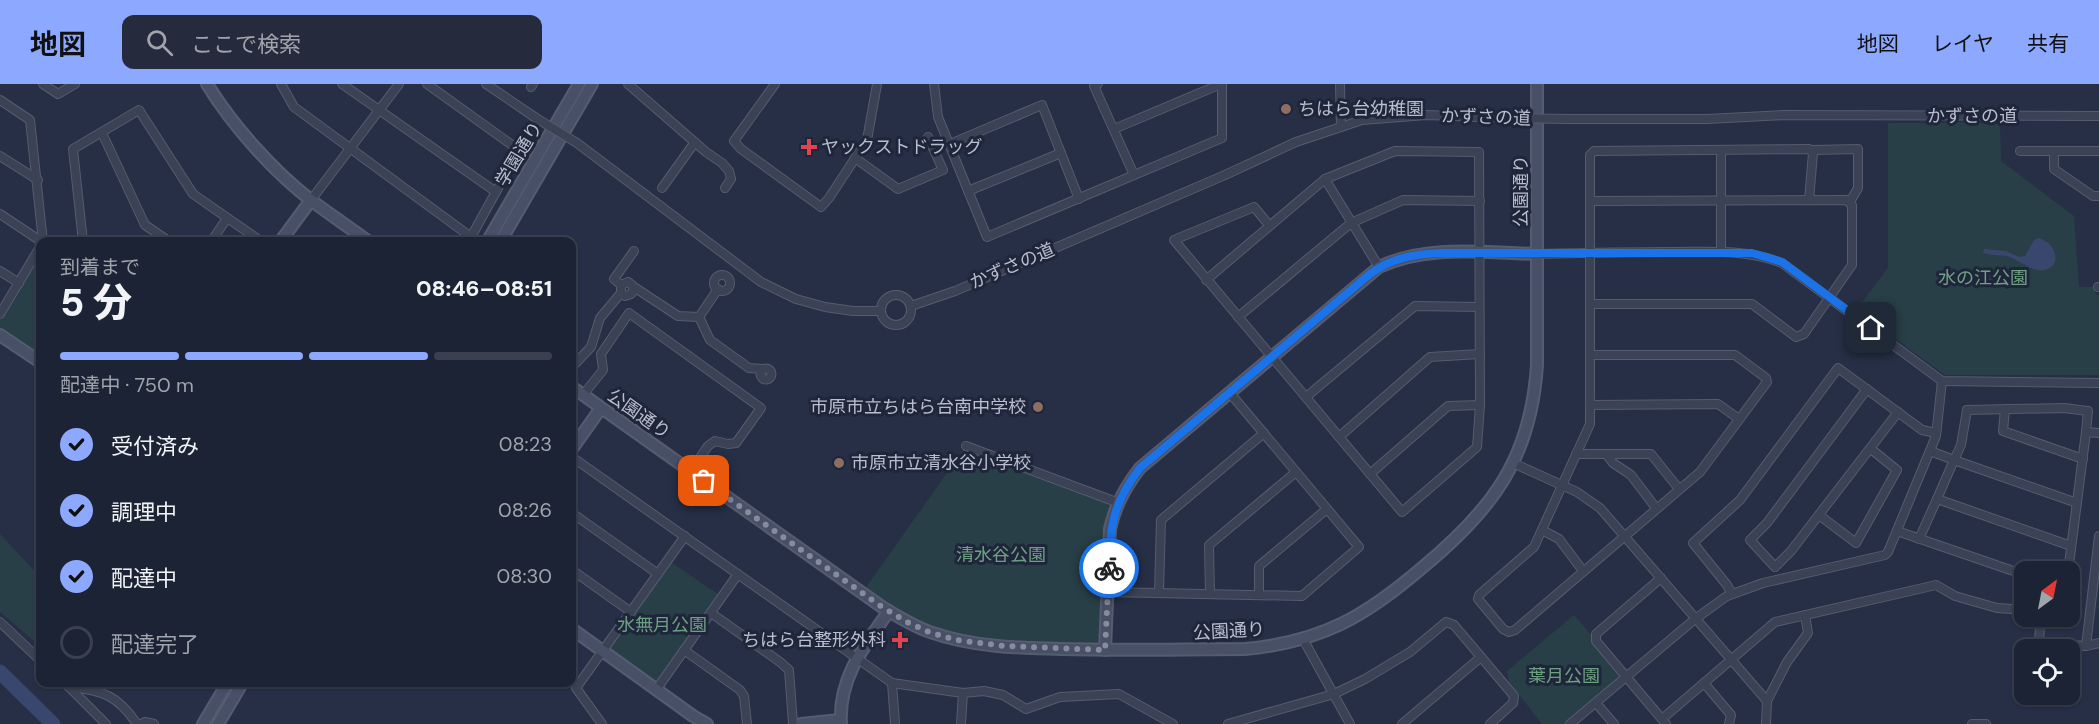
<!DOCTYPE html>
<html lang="ja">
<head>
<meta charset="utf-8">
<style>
  :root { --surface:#1c2334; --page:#252b3c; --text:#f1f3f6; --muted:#a0a4ac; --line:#3a404f; --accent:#8da8ff }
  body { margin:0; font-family:"DM Sans","Noto Sans JP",sans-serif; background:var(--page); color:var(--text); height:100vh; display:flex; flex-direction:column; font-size:22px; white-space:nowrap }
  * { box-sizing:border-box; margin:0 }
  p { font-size:20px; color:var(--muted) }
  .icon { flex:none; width:33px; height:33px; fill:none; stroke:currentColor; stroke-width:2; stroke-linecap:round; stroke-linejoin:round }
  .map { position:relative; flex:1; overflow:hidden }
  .details { position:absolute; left:36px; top:153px; width:540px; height:450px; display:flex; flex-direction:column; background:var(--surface); border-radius:12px; box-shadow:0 2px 4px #0004,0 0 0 2px var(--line) }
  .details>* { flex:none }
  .needle { width:39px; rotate:32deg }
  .tools { position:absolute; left:2014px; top:477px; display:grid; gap:12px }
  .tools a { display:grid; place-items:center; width:66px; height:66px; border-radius:12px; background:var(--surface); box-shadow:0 2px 4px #0004,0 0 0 2px var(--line); font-size:30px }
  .pin { position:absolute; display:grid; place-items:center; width:51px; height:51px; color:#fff; margin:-26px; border-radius:12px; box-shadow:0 3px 9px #0006 }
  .courier { position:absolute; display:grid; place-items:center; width:60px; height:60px; margin:-30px; border:4px solid #1a73e8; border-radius:50%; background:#fff; color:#222; box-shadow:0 2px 8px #0007 }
  .head em { font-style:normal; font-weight:800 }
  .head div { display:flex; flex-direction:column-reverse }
  .head { display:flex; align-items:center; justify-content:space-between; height:102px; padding:0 24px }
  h1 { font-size:39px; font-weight:800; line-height:45px }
  .bar { display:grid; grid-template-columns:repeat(4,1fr); gap:9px 6px; align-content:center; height:72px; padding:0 24px }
  .bar i { height:8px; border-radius:4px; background:var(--line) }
  .bar .active { background:var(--accent) }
  .bar p { grid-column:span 4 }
  ol { padding:0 24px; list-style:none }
  li { display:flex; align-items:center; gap:18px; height:66px }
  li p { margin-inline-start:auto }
  li .icon { padding:6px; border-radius:50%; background:var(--accent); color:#111; stroke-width:4 }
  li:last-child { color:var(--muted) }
  li i { width:33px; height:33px; border:3px solid var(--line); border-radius:50% }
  header { display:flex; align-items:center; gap:36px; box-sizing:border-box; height:84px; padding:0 30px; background:var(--accent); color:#111 }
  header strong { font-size:28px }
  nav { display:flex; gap:33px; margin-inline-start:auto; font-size:21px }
  .search { width:420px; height:54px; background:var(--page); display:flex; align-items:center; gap:15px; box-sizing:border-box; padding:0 21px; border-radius:12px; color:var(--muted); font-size:22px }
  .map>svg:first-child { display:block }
</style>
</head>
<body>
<header>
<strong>地図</strong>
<div class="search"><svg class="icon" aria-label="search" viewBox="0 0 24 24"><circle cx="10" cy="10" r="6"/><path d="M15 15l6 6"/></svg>ここで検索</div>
<nav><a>地図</a><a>レイヤ</a><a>共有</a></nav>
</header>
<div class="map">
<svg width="2099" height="640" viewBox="0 0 2099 640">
  <rect width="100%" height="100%" fill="#262f46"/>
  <g fill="#283f47">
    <path d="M2000,38L2001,77L2074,132L2079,203H2095V209L2099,212V291H1945L1856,226L1888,184V39Z"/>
    <path d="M40,163V278L0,251V229Z"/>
    <path d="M966,362L1119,419L1110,445L1105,566L1020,564L929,548L862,509Z"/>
    <path d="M0,450L40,493V562L0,528Z"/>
    <path d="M668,476L722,513L656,606L603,568Z"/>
    <path d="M1574,531L1627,593L1570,640H1542L1509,598L1507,587Z"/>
  </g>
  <path fill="#39476e" d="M2038,154C2053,156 2065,180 2045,186C2032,189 2019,175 2006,172C1998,171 1990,171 1983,169L1984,165L2006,167L2019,173L2025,172L2034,156Z"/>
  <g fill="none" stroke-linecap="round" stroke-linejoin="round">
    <path stroke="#39476e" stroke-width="15" d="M0,588L53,640"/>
    <defs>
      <g id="street">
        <path d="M43,0L58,10L75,0"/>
        <path d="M281,0L294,23L471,153L519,66L427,0"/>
        <path d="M342,0L496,108"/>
        <path d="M486,0L536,34"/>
        <path d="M628,0L706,68L722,79L729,87L731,95L725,104"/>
        <path d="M775,0L734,57L741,65L821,123L829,114L867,56L877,0"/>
        <path d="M934,0L938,33L987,153L1222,54V0"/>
        <path d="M1098,0L1094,2L1134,91"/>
        <path d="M1340,0L1341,43"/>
        <path d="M531,3L533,0"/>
        <path d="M0,16L30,36L43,158"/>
        <path d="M1568,35H1707L1783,31L2099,32"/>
        <path d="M1114,45L1221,0"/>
        <path d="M102,49L145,141L170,158"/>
        <path d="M577,59L761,198L796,215L825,223L853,227H881"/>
        <path d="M950,60L1042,21L1079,115"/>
        <path d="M1721,66V168"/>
        <path d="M1812,66L1858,65V104L1850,118"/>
        <path d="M2020,67H2099"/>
        <path d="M2054,67V85L2093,112H2099"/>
        <path d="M0,72L38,96"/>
        <path d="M855,74L898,105L943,86L928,53"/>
        <path d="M1325,95L1379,183"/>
        <path d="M662,104L695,58"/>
        <path d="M968,107L1061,69"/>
        <path d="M311,116L399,0"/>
        <path d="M1590,117L1846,116L1852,121V181L1804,250L1796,253L1752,220H1590"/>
        <path d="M0,130L42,158"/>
        <path d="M83,158L73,65L139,26L193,110L262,158"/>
        <path d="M211,158L227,134"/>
        <path d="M1537,170C1582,169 1627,168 1672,168C1709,168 1747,165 1782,179L1942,297L2099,299"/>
        <path d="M0,187L19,199"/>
        <circle cx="722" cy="199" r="8"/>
        <path d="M1206,196L1325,95L1395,67L1479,68L1480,321L1477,363L1402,428L1174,156L1254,123L1269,141"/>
        <path d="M621,201L614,195L634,167"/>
        <path d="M634,203L678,232L699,233L710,256L749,284L763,285"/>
        <path d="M2098,203H2099"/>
        <circle cx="896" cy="226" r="15"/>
        <path d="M911,222L955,207L1225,91L1296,58L1362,36L1426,31L1505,34"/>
        <path d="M0,230L40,163"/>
        <path d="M699,233L718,205"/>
        <path d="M1238,233L1351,139L1403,116L1480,117"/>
        <path d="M1590,271H1735L1766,294L1767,298L1700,388L1515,546L1509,548L1503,545L1478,515L1479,511L1534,463L1590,340V71L1594,67L1809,65L1813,69L1809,116"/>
        <path d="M572,283L591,263L600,234L621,209V201L628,198L632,201L634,206L631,210L625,212L621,209"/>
        <circle cx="766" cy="290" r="5.5"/>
        <path d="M1867,305L1767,439L1750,456L1775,483L1791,467L1898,328"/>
        <path d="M583,311L603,286L601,270L629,229L761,324L736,359L728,360L715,357L708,362L691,387"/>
        <path d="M1306,313L1415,222L1479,223"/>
        <path d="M1590,321L1718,320L1739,335"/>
        <path d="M2005,325L2003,347L2083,375"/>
        <path d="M1339,353L1430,273L1480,270"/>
        <path d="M966,362L1119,419"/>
        <path d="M1930,367L1954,376L1961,361L1967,326L2064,324L2088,327L2086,348"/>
        <path d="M1576,370H1651L1679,405"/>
        <path d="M1607,371L1613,379L1631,391L1656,424"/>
        <path d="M572,373L892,599L963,609L984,607L1003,611L1026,625L1060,613L1119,610L1173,640"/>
        <path d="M1513,379L1577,408L1600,424L1767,617"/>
        <path d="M1370,390L1448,322L1480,321"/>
        <path d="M1937,415L1954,376L2077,419"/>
        <path d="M572,429L658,490"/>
        <path d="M1819,431L1856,459L1897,386L1871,365"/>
        <path d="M1542,446L1559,455L1583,487"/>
        <path d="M1897,447L2025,491"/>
        <path d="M1919,455L1937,415L2071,462"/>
        <path d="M572,486L631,528"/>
        <path d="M2068,488L2086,348L2099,349"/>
        <path d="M1661,494L1596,550V557L1666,640"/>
        <path d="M1108,508L1302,512L1359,463L1230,309"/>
        <path d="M1159,509L1161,436L1264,349"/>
        <path d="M1210,510L1209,461L1296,388"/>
        <path d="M1732,510L1727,501L1693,459L1740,416L1838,284L1922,346L1936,349"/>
        <path d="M1259,511V482L1327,425"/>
        <path d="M711,529L780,578L789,586L793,640"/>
        <path d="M0,538L40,576"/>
        <path d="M1303,555L1350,640"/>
        <path d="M2086,562L2099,452"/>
        <path d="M684,566L740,606L744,612L747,640"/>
        <path d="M64,598L106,640"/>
        <path d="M892,599L895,640"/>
        <path d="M1704,599L1731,631L1729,640"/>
        <path d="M68,602C103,608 116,609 137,640"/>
        <path d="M656,606L738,490"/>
        <path d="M1596,619L1614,640"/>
        <path d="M1662,635L1775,538L1936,501L1955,512L1997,524L2012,525L2040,541L2039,559L2086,562L2099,559"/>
        <path d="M141,640L145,638L154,640"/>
        <path d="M602,640L576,604L685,452"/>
        <path d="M961,640L963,609"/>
        <path d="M1228,640L1334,610L1365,595L1410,568L1446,538L1454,541L1514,612L1513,619L1490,640"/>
        <path d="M1402,640L1481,573"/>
        <path d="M1570,640L1695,535L1727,512L1763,499L1885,471L1888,468L1936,352L1942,297"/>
        <path d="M1766,640L1767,617L1787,578L1808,549L1805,531"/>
        <path d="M1972,640H1986"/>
      </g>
      <g id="secondary">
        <path d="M207,0C233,42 273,87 312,117C331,131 350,144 369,158"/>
        <path d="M280,158L311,116"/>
        <path d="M487,158L579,0"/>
        <path d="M500,158L592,0"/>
        <path d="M0,251L40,278"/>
        <path d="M572,303L882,523C897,532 913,542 930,548C972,563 1018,564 1062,565C1123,567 1184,565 1245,565C1322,558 1366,532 1423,483C1493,425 1531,374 1537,281V0"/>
        <path d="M572,365L601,324"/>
        <path d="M572,545L693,632L707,640"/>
        <path d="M1105,566L1110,445C1115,422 1125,403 1140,384L1379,183C1427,160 1486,169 1537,170"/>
        <path d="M203,640L228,598"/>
        <path d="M218,640L243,598"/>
        <path d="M801,640L840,636"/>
        <path d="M841,640C838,595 864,562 889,527"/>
      </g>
    </defs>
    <use href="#street" stroke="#565c70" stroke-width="10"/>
    <use href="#secondary" stroke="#565c70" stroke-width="14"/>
    <use href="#street" stroke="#3b4255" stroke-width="8"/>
    <use href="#secondary" stroke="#485068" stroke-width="10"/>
    <defs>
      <g id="street-bridge">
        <path d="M536,34L577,59"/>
        <path d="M1505,34L1568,35"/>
      </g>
    </defs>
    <use href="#street-bridge" stroke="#565c70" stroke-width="10" stroke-linecap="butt"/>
    <use href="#street-bridge" stroke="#3b4255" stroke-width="8"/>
  </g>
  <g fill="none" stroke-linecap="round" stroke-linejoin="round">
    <path stroke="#868c9e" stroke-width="6" stroke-dasharray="0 10.8" d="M704,397L882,523L907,538L929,548L956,556L1004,562L1105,566L1109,484"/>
    <path stroke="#1a73e8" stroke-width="8" d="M1109,484C1110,442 1113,419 1140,384L1370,190C1391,174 1414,170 1441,169H1752L1782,178L1871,244"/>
  </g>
  <g fill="#8d6e63" stroke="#1f263b" stroke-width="2">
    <circle cx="1286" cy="25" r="6"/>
    <circle cx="1038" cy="323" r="6"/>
    <circle cx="839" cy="379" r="6"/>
  </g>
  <g fill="#e0444e" stroke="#1f263b" stroke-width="2">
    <path d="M806 54h6v6h6v6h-6v6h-6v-6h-6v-6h6z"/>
    <path d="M897 547h6v6h6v6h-6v6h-6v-6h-6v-6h6z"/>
  </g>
  <g text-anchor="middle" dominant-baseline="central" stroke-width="6" stroke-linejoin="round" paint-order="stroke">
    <g font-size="18" fill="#b9bece" stroke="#1f263b" text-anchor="start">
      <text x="1298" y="25">ちはら台幼稚園</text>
      <text x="821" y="63">ヤックストドラッグ</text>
      <text x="1026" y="323" text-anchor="end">市原市立ちはら台南中学校</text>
      <text x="851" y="379">市原市立清水谷小学校</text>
      <text x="886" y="556" text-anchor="end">ちはら台整形外科</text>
    </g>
    <g font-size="18" fill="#b9bece" stroke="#1f263b">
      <text x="1972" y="32">かずさの道</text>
      <text transform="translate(1486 33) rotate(2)">かずさの道</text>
      <text transform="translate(519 70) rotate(-59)">学園通り</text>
      <text transform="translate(1521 107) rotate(-90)">公園通り</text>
      <text transform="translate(1012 182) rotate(-23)">かずさの道</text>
      <text transform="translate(639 330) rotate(35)">公園通り</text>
      <text transform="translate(1229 547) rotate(-3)">公園通り</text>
    </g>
    <g font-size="18" fill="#6ea181" stroke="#1f263b">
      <text x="1983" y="194">水の江公園</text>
      <text x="1001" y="471">清水谷公園</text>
      <text x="662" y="541">水無月公園</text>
      <text x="1564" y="592">葉月公園</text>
    </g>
  </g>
</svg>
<div class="tools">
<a><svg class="needle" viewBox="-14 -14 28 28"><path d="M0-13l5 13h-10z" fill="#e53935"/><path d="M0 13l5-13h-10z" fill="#a0a4ac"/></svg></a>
<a><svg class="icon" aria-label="locate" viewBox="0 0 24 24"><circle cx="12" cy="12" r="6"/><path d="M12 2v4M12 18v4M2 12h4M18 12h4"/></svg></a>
</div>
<div class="pin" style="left:704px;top:397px;background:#ea580c"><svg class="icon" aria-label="bag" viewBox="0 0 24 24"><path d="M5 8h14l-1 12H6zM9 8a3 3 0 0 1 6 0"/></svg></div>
<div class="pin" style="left:1871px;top:244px;background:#1f2937"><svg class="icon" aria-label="home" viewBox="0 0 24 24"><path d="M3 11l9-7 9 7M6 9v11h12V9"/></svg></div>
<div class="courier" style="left:1109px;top:484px"><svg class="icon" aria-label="bike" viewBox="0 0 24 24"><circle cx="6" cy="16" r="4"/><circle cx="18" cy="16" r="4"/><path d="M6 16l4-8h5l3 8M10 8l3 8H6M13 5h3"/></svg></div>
<section class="details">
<div class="head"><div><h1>5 分</h1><p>到着まで</p></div><em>08:46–08:51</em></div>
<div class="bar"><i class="active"></i><i class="active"></i><i class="active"></i><i></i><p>配達中 · 750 m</p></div>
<ol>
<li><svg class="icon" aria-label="check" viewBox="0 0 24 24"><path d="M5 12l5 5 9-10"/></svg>受付済み<p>08:23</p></li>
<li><svg class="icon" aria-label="check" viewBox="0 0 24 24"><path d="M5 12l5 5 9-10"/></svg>調理中<p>08:26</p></li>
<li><svg class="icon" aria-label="check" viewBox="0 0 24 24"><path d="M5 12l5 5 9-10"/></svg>配達中<p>08:30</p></li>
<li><i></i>配達完了</li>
</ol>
</section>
</div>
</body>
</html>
